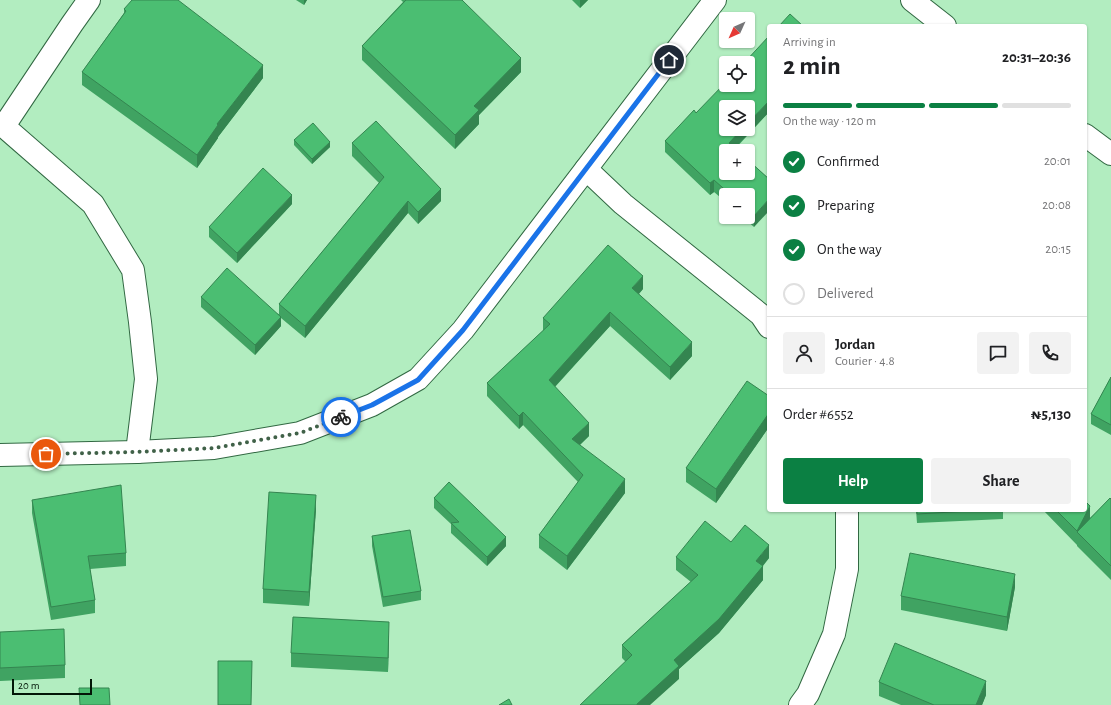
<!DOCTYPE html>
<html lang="en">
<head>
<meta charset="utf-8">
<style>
  :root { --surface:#fff; --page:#f2f2f2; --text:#202124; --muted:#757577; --line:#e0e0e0; --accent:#0b8043 }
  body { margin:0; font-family:"Alegreya Sans",sans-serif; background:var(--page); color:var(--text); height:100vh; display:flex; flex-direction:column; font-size:15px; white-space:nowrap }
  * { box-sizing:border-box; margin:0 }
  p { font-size:13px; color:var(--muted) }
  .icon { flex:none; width:22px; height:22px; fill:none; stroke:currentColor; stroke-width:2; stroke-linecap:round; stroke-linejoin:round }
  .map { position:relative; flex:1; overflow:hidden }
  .panel { position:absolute; left:767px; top:24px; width:320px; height:488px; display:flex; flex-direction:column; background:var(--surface); border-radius:4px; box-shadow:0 1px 3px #0004 }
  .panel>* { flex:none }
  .needle { width:26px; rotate:225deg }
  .buttons { position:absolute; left:719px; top:12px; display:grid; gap:8px }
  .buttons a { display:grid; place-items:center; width:36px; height:36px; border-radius:4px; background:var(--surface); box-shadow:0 1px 3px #0004; font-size:20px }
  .scale { position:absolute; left:12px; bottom:10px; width:80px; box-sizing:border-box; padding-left:4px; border:2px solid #021607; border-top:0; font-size:11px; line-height:14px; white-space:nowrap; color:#021607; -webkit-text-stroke:3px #b2edc0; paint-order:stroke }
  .pin { position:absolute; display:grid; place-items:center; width:34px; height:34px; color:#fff; margin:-17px; border:2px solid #fff; border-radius:50%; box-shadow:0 1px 4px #0007 }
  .courier { position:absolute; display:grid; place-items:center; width:40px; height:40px; margin:-20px; border:3px solid #1a73e8; border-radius:50%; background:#fff; color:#222; box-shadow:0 1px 5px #0007 }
  .summary em { font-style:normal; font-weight:700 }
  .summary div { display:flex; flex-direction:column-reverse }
  .summary { display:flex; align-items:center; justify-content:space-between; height:68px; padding:0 16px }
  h1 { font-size:26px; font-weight:700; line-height:30px }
  .bar { display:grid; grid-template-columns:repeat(4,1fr); gap:6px 4px; align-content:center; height:48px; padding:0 16px }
  .bar i { height:5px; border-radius:3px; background:var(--line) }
  .bar .on { background:var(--accent) }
  .bar p { grid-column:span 4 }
  .line { display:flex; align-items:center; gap:10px; padding:0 16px; border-top:1px solid var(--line) }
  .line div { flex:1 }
  .round { display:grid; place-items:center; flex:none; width:42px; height:42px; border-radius:4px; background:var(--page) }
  ol { padding:0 16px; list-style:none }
  li { display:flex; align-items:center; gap:12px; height:44px }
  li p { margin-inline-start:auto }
  li .icon { padding:4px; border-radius:50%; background:var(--accent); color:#fff; stroke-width:4 }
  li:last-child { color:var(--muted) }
  li i { width:22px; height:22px; border:2px solid var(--line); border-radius:50% }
  .cta { display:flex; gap:8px; margin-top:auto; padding:8px 16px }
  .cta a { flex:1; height:46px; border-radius:4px; background:var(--accent); color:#fff; font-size:16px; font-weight:700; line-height:46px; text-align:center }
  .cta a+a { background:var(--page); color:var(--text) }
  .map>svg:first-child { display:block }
</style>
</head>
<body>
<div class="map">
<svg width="1111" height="705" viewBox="0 0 1111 705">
  <rect width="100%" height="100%" fill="#b2edc0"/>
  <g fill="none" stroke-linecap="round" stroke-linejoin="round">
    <defs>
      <g id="minor">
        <path d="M912,0L945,26"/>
        <path d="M0,123L93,204L133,270L140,322L146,379L137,452"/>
        <path d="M4,126L72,24L89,0"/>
        <path d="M1085,135L1111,154"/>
        <path d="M586,169L623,204L761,315L769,327"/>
        <path d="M0,455L137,452L214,448L300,433L372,405L418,379L463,330L715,0"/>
        <path d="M800,705L808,694L834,634L847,569V510"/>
      </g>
    </defs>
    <use href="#minor" stroke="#316842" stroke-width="24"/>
    <use href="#minor" stroke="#fff" stroke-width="22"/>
  </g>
  <g fill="#40a362">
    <path d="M296,0H307L304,5Z"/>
    <path d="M401,0H462L521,72L479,115V124L455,149L362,60V46L403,2Z"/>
    <path d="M572,0H588L580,8Z"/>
    <path d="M124,9L263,78L218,137V138L197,168L82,85V72L124,13Z"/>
    <path d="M769,112L735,149L769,179L754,227L743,217H748V195H726V202L714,192L710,195L665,152V141L696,113Z"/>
    <path d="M294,140L330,147L312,164L294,145Z"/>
    <path d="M352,143L441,201L418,224L408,213L305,338L281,318V326L255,355L201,307V297L279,314V304L379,183L352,156Z"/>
    <path d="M292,204L237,263L209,237V227Z"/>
    <path d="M643,289L639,294L692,356L670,380L610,326L555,387L589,436L580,445L625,493L567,570L539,548V535L578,482L523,425L519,429L487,396V383L543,331V318Z"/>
    <path d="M1111,377V435L1091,424V414Z"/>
    <path d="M769,396V427L716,503L686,482V468Z"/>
    <path d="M434,498L506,546L487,566L451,533V524L434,508Z"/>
    <path d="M1111,499V580L1077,546V544V545L1043,510H1085L1090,518Z"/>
    <path d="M32,500L126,553V566L90,569L95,600V613L51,620L32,513Z"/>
    <path d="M316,509L309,606L263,603V589Z"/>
    <path d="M916,510H1003V519L917,523Z"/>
    <path d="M372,536L421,591V600L383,607L372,546Z"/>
    <path d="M731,542L769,558L763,566V580L719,633L679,669V679L625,661L622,658V645L691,582L676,570V557Z"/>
    <path d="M1015,587L1007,631L901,610V596Z"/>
    <path d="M0,632L65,665V678L0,681Z"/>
    <path d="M389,636L388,672L291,667V653Z"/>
    <path d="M879,682L986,695L982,705H901L879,696Z"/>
  </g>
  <g fill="#348550">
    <path d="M304,0H307L304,5Z"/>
    <path d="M580,0H588L580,8Z"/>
    <path d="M521,58V72L479,115V124L455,149V135L474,106Z"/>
    <path d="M263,65V78L218,137V138L197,168V155L217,124Z"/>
    <path d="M769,101V112L732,151L729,143L742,129H748V123Z"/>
    <path d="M330,142V147L312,164V159Z"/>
    <path d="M714,180V192L710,195V183Z"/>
    <path d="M441,189V201L418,224V212Z"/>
    <path d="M292,195V204L237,263V253Z"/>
    <path d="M769,199V211L754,227V216Z"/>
    <path d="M408,201V213L305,338V326Z"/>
    <path d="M643,276V289L632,301V288Z"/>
    <path d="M610,312V326L549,393V380Z"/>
    <path d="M281,317V326L255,355V345Z"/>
    <path d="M692,342V356L670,380V367Z"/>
    <path d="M523,412V425L519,429V416Z"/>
    <path d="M769,413V427L716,503V489Z"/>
    <path d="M589,423V436L572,452V439Z"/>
    <path d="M625,479V493L567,570V556Z"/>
    <path d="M316,495V509L309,606V592Z"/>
    <path d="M1090,506V520L1077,532V545V531Z"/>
    <path d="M506,537V546L487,566V557Z"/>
    <path d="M769,545V558L756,574V561Z"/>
    <path d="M763,566V580L719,633L679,669V679L650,705H637V704L674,660Z"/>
    <path d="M1015,574V587L1007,631V617Z"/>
    <path d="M389,622V636L388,672V658Z"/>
    <path d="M986,681V695L982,705H976Z"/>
  </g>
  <g fill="#4bbe72" stroke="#348550">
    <path d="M132,0H178L263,65L217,124L218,125L197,155L82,72L126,11L124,9Z"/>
    <path d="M406,0H462L521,58L474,106L479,110L455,135L362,46Z"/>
    <path d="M790,14L803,26H779Z"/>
    <path d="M769,36V101L748,123V107H726V129H742L729,143L737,151H726V173H748V160L769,179V199L754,216L748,210V195H731L714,180L710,183L665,141L694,110L696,113L726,82V85H748V63H744Z"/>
    <path d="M376,121L441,189L418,212L408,201L305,326L279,304L384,177L352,143Z"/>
    <path d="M313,123L330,142L312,159L294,140Z"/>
    <path d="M263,168L292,195L237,253L209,227Z"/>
    <path d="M608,245L643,276L632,288L692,342L670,367L610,312L549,380L589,423L572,439L625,479L567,556L539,535L583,475L523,412L519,416L487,383L550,324L543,318Z"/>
    <path d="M227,268L281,317L255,345L201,297Z"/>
    <path d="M1111,377V425L1091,414Z"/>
    <path d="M747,381L769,396V413L716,489L686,468Z"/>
    <path d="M449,482L506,537L487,557L451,523L459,522L434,498Z"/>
    <path d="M121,485L126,553L88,556L95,600L51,607L32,500Z"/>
    <path d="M269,492L316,495L309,592L263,589Z"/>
    <path d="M1110,498L1111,499V566L1077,532Z"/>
    <path d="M1085,501L1090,506L1077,531L1056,510H1085Z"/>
    <path d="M917,510H987L917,514Z"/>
    <path d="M705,521L731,542L745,525L769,545L756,561L763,566L719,619L674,660L679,666L637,704V705H580L632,655L622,645L698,575L676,557Z"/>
    <path d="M410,530L421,591L383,597L372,536Z"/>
    <path d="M910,553L1015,574L1007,617L901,596Z"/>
    <path d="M293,617L389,622L388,658L291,653Z"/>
    <path d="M64,629L65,665L0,668V632Z"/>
    <path d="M895,643L986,681L976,705H934L879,682Z"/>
    <path d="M218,661H252L251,705H218Z"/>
    <path d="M79,688H109L110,705H80Z"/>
    <path d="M509,699L512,705H499Z"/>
  </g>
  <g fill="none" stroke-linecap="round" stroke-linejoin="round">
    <path stroke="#406148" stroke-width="4" stroke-dasharray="0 7.2" d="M46,454L137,452L214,448L300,433L341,417"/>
    <path stroke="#1a73e8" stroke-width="5" d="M341,417L372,405L418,380L463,330L669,60"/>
  </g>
</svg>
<div class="buttons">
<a><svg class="needle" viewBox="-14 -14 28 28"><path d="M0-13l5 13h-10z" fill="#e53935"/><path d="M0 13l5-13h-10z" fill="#757577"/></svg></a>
<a><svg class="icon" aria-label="locate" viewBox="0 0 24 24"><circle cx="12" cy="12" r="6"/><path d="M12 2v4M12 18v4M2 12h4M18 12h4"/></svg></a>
<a><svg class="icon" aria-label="layers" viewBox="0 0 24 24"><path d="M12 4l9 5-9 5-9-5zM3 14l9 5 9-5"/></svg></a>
<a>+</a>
<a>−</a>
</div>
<div class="scale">20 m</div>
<div class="pin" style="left:46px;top:454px;background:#ea580c"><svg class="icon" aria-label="bag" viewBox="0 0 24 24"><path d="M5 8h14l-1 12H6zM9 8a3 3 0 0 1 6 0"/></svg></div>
<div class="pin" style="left:669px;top:60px;background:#1f2937"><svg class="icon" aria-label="home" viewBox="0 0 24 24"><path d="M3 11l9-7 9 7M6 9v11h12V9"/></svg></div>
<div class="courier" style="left:341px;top:417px"><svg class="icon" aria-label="bike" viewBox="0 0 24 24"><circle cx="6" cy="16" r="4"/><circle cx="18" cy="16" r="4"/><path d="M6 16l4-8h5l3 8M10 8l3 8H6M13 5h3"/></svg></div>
<section class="panel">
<div class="summary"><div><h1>2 min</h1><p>Arriving in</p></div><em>20:31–20:36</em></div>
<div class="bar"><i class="on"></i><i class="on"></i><i class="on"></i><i></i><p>On the way · 120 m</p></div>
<ol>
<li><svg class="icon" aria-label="check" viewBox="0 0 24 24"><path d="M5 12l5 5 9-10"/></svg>Confirmed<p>20:01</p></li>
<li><svg class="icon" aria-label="check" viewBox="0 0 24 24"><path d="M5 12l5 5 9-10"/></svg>Preparing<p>20:08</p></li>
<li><svg class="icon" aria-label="check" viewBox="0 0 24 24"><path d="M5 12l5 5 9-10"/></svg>On the way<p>20:15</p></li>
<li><i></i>Delivered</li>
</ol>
<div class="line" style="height:72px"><a class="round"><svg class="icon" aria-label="person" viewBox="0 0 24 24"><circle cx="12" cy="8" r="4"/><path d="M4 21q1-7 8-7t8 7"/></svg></a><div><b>Jordan</b><p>Courier · 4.8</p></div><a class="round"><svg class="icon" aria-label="chat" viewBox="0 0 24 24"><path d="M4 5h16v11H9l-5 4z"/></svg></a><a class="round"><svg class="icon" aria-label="phone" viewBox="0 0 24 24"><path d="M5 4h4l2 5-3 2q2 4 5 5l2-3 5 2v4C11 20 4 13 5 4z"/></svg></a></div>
<div class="line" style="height:52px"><div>Order #6552</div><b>₦5,130</b></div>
<div class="cta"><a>Help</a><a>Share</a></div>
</section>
</div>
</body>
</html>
